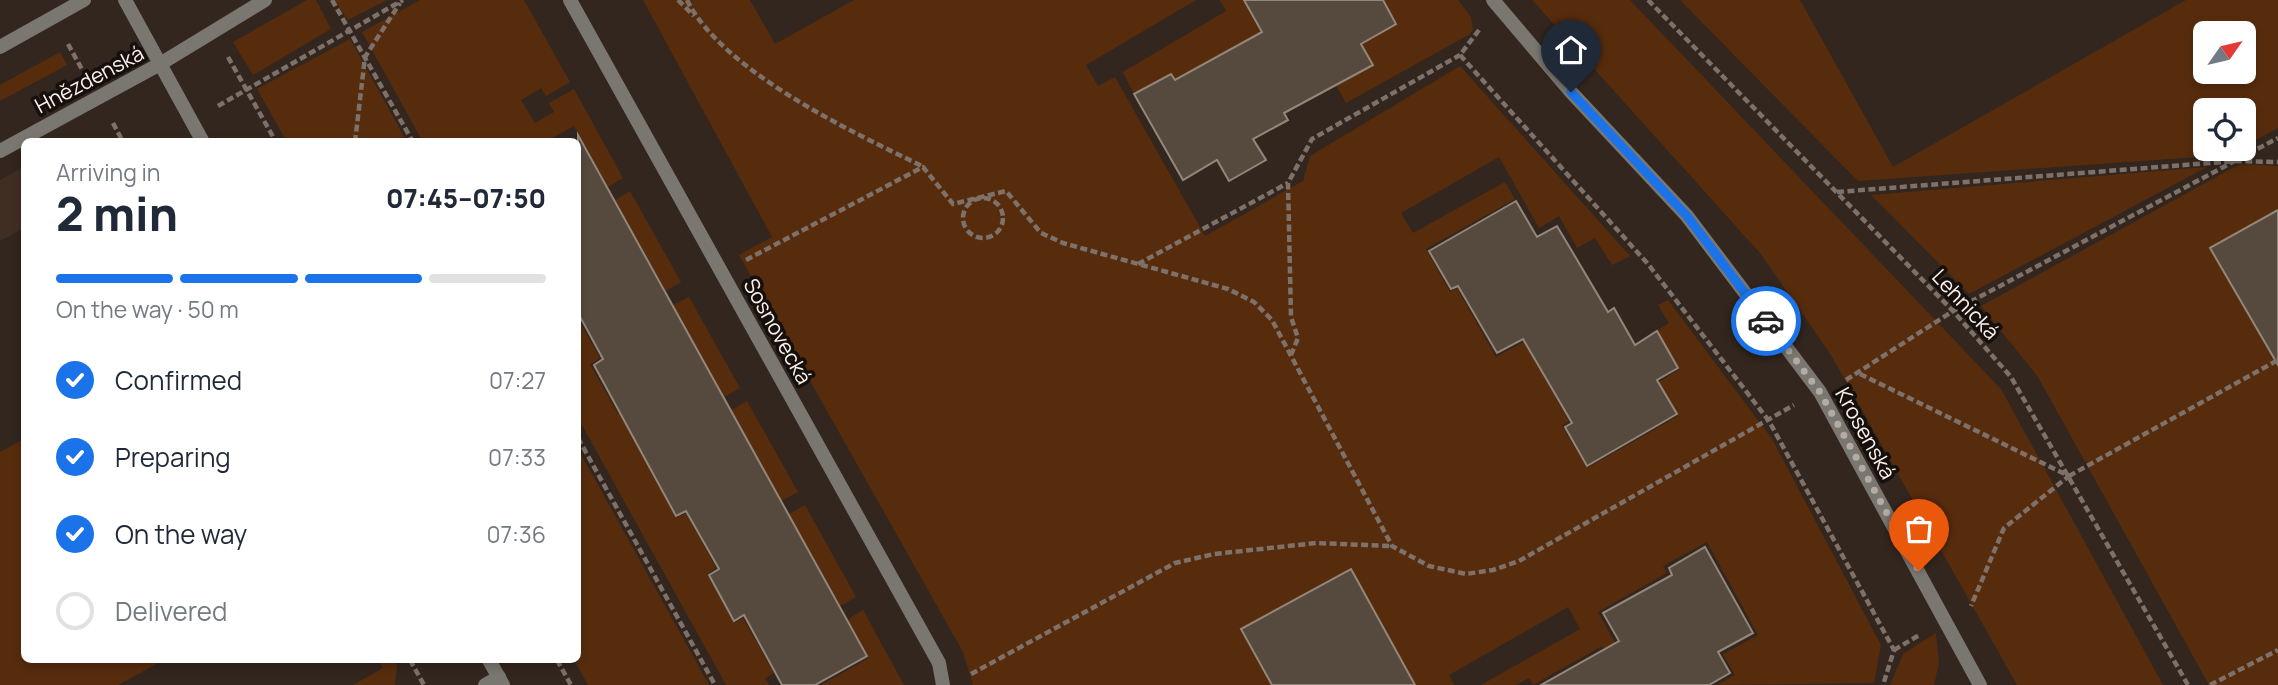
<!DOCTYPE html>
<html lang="en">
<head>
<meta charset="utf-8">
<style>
  :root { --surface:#fff; --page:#f2f2f3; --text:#1f2937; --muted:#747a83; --line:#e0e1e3; --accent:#1a73e8 }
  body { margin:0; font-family:Manrope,sans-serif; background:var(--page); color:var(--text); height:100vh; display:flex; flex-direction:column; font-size:26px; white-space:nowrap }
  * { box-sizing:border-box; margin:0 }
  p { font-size:23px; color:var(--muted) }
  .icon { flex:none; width:38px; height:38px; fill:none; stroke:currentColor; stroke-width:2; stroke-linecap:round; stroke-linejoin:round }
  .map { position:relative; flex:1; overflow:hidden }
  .drawer { position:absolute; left:21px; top:138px; width:560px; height:525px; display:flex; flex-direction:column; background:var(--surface); border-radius:10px; box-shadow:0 4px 10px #0003 }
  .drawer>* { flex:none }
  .needle { width:46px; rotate:56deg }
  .tools { position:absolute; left:2193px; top:21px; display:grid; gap:14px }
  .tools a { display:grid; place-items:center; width:63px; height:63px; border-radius:10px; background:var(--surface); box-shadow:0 4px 10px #0003; font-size:35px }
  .pin { position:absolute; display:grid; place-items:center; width:60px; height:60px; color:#fff; margin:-72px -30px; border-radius:50% 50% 50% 0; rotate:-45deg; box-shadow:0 0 7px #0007 }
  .pin .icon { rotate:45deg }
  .courier { position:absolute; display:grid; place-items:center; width:70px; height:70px; margin:-35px; border:5px solid #1a73e8; border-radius:50%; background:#fff; color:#222; box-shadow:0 2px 9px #0007 }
  .headline em { font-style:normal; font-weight:800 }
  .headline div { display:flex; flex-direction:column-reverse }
  .headline { display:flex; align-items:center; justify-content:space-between; height:119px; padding:0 35px }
  h1 { font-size:46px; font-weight:800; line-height:52px }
  .bar { display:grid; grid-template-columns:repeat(4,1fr); gap:10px 7px; align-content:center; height:84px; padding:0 35px }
  .bar i { height:9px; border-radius:5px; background:var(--line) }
  .bar .selected { background:var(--accent) }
  .bar p { grid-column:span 4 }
  ol { padding:0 35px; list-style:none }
  li { display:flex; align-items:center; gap:21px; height:77px }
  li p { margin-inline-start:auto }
  li .icon { padding:7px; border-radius:50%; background:var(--accent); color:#fff; stroke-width:4 }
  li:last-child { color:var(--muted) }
  li i { width:38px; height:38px; border:4px solid var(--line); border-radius:50% }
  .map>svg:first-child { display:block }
</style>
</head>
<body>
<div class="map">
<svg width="2278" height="685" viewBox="0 0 2278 685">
  <rect width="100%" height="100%" fill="#33261e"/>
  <path fill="#412e22" d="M24,167V228L0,241V180Z"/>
  <g fill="#572c0d" fill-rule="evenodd">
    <path d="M307,0H316L331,29L253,75L233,42Z"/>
    <path d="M334,0H387L348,20Z"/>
    <path d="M420,0H524L570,82L546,96L541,88L521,100L535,123L554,112L549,103L574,89L623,178L608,187L574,126L545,142H423L362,32Z"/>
    <path d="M643,0H750L775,44L854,0H1196L1086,65L1098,86L1115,77L1205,236L1303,181L1310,156L1460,66L1630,256L1612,265L1595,238L1577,248L1559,216L1539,228L1499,157L1401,213L1413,233L1505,182L1515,199L1426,249L1450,292L1457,288L1496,357L1531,338L1536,348L1530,353L1569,421L1562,426L1587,468L1678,416L1659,382L1680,369L1657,331L1669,323L1658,305L1668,300L1772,439L1881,645L1874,683L1717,685L1735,675L1723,654L1758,635L1707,542L1663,566L1667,573L1598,612L1617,646L1607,653L1602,646L1533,685L1529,678L1516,685H1481L1580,629L1568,607L1449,675L1454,685H1415L1350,569L1241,629L1272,685H973L963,652L739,255L772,237Z"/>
    <path d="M1220,0H1252L1246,4L1265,39L1244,42L1175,80L1170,74L1134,94L1123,72L1226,11Z"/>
    <path d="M1383,0H1458L1471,17L1473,29L1470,34L1346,103L1336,85L1372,64L1361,44L1396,24Z"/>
    <path d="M1532,0H1630L2001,389L2163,685H2017L1831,355L1760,253Z"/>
    <path d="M1680,0H1800L1893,167L2186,0H2278V128L2244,146V110H2205V149H2238L2226,155L1858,181ZM2205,33H2244V72H2205Z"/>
    <path d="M350,39L407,142H287L257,89Z"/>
    <path d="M60,52L67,65L0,101V85Z"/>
    <path d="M2240,164L2278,166V211L2257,331L2278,322V685H2209L2038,377L1981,306Z"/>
    <path d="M2207,167L1969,294L1871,195Z"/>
    <path d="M630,191L681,282L666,291L615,200Z"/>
    <path d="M689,297L740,388L724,397L673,305Z"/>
    <path d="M578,319L600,358L590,364L618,414L628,409L658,464L649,469L676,518L686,513L716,568L707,574L734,623L743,618L774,673L765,678L769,685H726L578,418Z"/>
    <path d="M747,401L798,492L781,501L731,410Z"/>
    <path d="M24,439V660H164L118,685H0V452Z"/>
    <path d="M578,449L709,685H588L574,660H578Z"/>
    <path d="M805,505L856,597L840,606L789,514Z"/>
    <path d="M863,610L904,685H821L869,658L847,620Z"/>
    <path d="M1936,633L1939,663L1934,685H1890L1903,654Z"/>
    <path d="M378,660H394L397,665L395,685H353L383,668Z"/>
  </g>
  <g fill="#564a3f" stroke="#93867a" stroke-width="2">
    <path d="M1244,0H1383L1396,24L1361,44L1373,65L1284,113L1288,120L1253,139L1266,160L1229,181L1217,160L1183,180L1134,94L1171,74L1175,80L1262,32Z"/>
    <path d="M578,135L867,656L815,685H782L744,615L734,621L709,575L719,569L686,511L676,516L594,365L603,359L578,313Z"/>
    <path d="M1516,201L1537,237L1557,226L1608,312L1614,308L1635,345L1657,331L1678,368L1657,380L1677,414L1587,466L1565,427L1572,423L1523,339L1497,353L1458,286L1451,289L1429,251Z"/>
    <path d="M2278,210V365L2210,248Z"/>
    <path d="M1705,547L1753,633L1718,652L1730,673L1709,685H1541L1619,641L1603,613L1672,575L1669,568Z"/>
    <path d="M1351,569L1415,685H1272L1241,629Z"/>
  </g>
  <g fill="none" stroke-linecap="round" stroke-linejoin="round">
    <g stroke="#7d716a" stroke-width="4.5" stroke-dasharray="7 3.5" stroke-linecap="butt">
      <path d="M332,0L413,142"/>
      <path d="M678,0L694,16"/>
      <path d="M687,0C722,71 852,132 922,166"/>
      <path d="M1648,0L1953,311L2011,377L2188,685"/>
      <path d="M1479,30L1460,55L1648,264L1769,421L1894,650L1883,685"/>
      <path d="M68,44L84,73"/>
      <path d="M228,57L276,142"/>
      <path d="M218,106L403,0"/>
      <path d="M113,123L123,142"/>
      <path d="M355,142L365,57L400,3"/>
      <path d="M1837,192L2236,161L2278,162"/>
      <circle cx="983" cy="218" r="20"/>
      <path d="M746,260L923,167L953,204L1006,191L1041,233L1063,243L1228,289L1254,302L1272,320L1392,546L1429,566L1466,574L1493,570L1519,561L1794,405"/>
      <path d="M1138,264L1288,183"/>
      <path d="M1291,355L1298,338L1291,317L1288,183L1312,139L1460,55"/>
      <path d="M1860,374L2069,476L2004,528L1971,606"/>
      <path d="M1846,380L1953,311L2278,138"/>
      <path d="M578,438L715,685"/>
      <path d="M2069,476L2278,360"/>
      <path d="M1894,650L1921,634"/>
      <path d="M410,660L424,685"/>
      <path d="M557,660L571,685"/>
      <path d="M971,674L1175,563L1214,554L1316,543L1391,546"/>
      <path d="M2210,685L2278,650"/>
    </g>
    <g stroke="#7a7670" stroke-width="14">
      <path d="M0,47L84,0"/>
      <path d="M0,151L160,64"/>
    </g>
    <g stroke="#7a7670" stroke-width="14">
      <path d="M125,0L203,142"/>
      <path d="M570,0L939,663L943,685"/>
      <path d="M1493,0L1571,92L1687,216L1820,392L1980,685"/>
      <path d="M160,64L265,0"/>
      <path d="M489,660L503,685"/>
      <path d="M485,685L499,677"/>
    </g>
  </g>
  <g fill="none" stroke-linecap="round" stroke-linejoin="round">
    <path stroke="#b5aba5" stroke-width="7" stroke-dasharray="0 12.6" d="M1766,321L1820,392L1919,571"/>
    <path stroke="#1a73e8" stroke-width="9" d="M1571,92L1687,216L1766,321"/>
  </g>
  <g text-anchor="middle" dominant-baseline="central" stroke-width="7" stroke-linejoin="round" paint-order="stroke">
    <g font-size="21" fill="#fbf2ed" stroke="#16100d">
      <text transform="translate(89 79) rotate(-28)">Hnězdenská</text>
      <text transform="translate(1966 304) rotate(47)">Lehnická</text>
      <text transform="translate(778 331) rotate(61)">Sosnovecká</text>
      <text transform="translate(1866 433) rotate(61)">Krosenská</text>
    </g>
  </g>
</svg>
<div class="tools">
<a><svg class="needle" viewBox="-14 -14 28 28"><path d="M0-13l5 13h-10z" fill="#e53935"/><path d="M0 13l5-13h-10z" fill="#747a83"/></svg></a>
<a><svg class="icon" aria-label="locate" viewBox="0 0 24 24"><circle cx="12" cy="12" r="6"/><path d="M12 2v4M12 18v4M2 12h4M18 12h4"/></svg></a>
</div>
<div class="pin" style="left:1919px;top:571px;background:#ea580c"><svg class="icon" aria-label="bag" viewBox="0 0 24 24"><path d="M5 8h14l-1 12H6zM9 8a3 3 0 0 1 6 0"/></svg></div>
<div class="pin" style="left:1571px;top:92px;background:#1f2937"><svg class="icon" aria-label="home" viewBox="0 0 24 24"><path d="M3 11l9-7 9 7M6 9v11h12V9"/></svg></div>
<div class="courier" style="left:1766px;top:321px"><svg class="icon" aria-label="car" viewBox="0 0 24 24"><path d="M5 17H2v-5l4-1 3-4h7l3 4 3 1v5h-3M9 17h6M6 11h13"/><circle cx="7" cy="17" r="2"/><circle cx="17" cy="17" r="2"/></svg></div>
<section class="drawer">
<div class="headline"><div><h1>2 min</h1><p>Arriving in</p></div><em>07:45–07:50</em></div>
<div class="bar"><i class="selected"></i><i class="selected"></i><i class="selected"></i><i></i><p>On the way · 50 m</p></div>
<ol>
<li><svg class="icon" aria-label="check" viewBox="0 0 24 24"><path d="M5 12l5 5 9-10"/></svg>Confirmed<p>07:27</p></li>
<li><svg class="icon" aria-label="check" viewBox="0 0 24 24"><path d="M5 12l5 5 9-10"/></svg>Preparing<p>07:33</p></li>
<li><svg class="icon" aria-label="check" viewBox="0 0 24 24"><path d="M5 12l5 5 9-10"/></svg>On the way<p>07:36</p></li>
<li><i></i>Delivered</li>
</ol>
</section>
</div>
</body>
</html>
